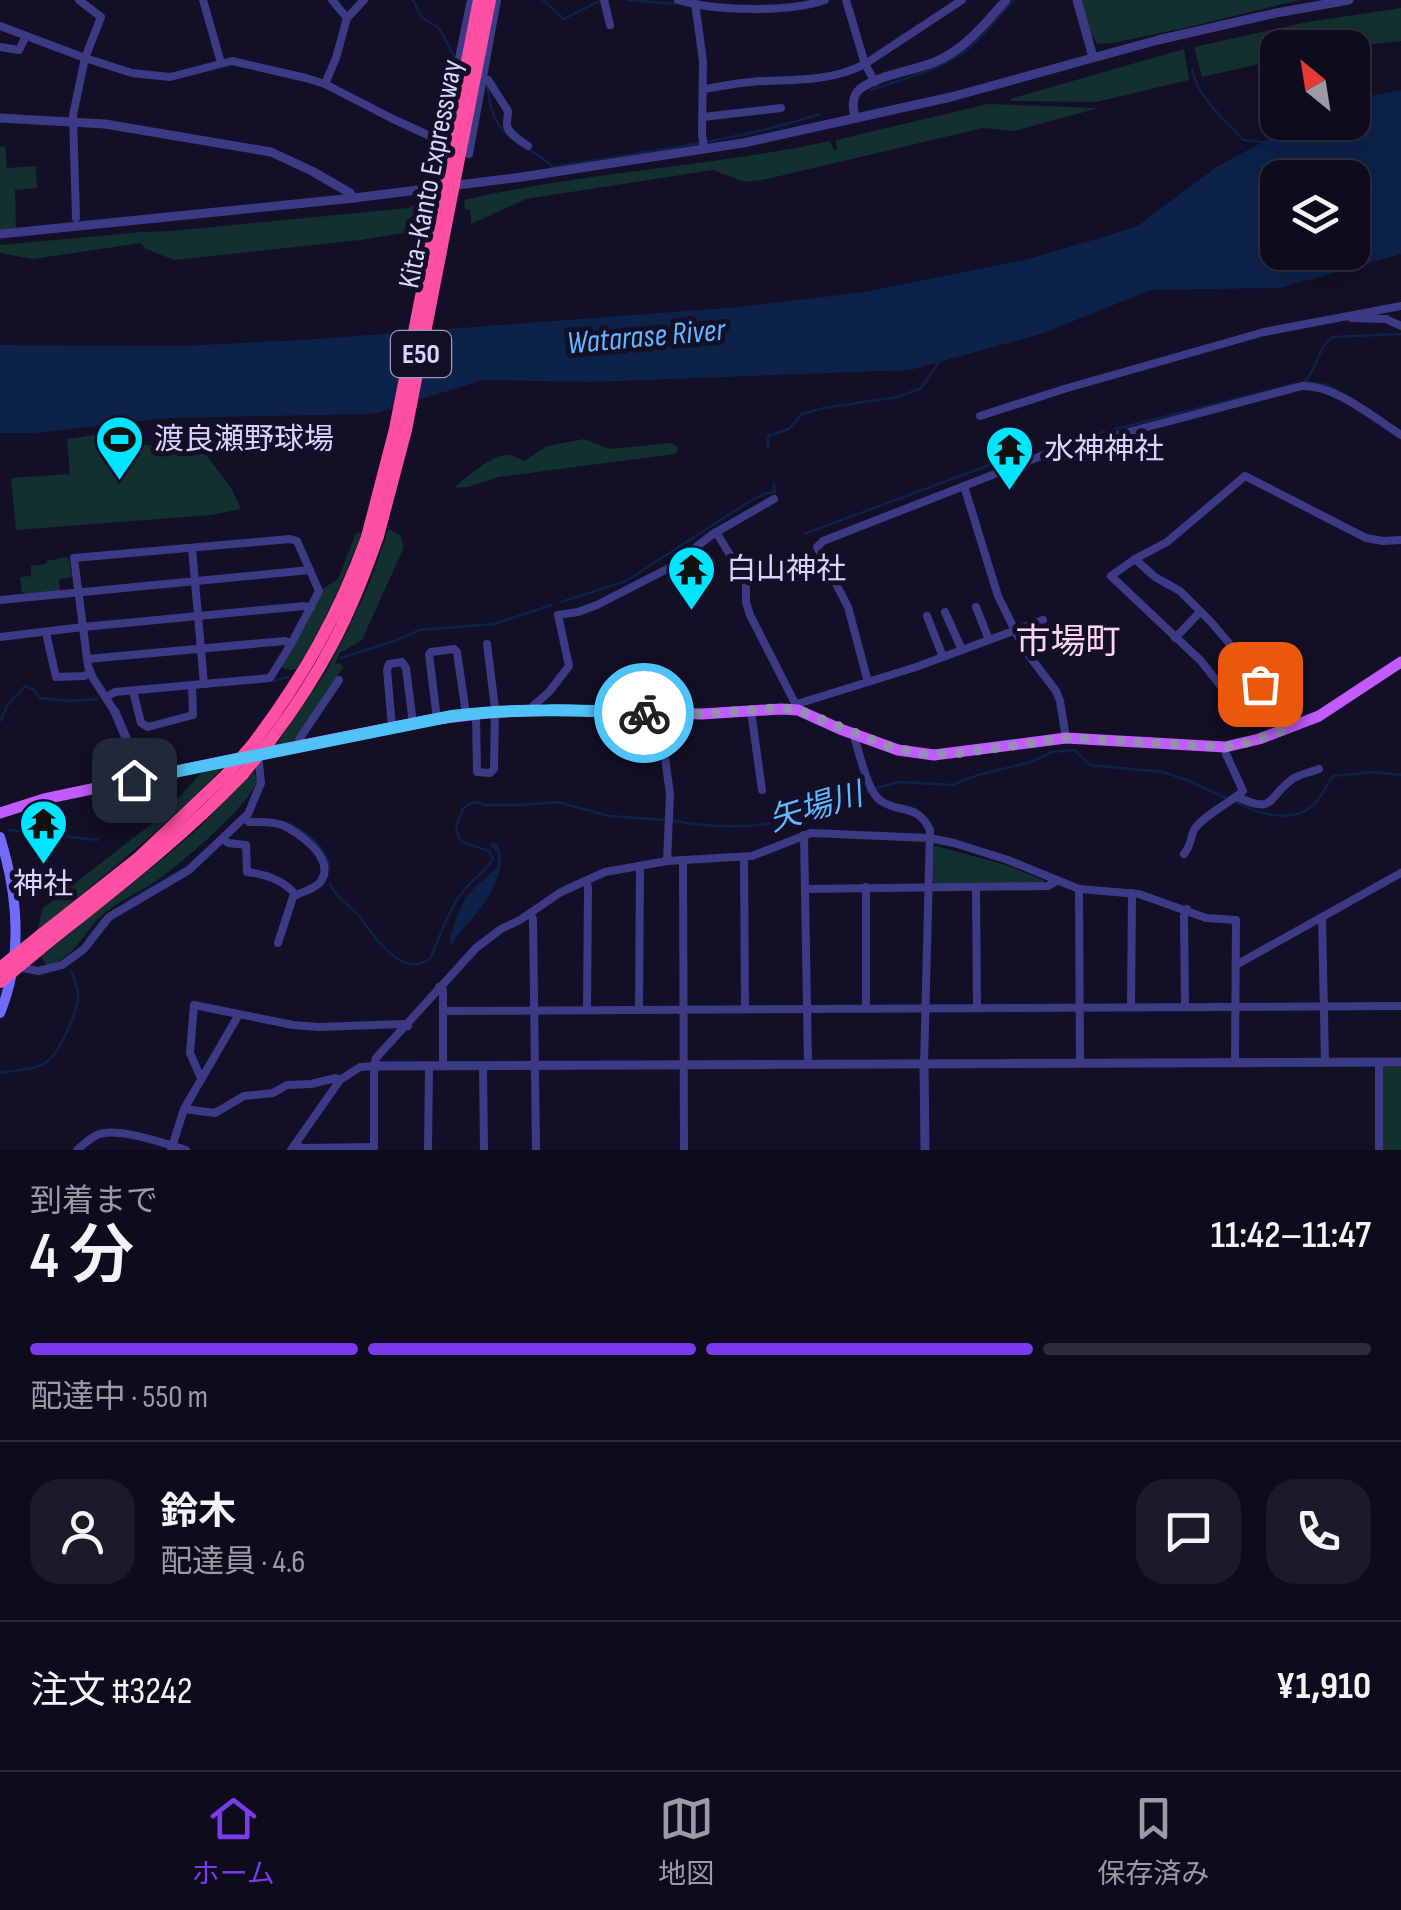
<!DOCTYPE html>
<html lang="ja">
<head>
<meta charset="utf-8">
<style>
  :root { --surface:#0e0b1c; --page:#1c1929; --text:#f1f3f6; --muted:#9b9ba3; --line:#2e2b3b; --accent:#7c3aed }
  body { margin:0; font-family:"Sofia Sans Condensed","Noto Sans JP",sans-serif; background:var(--page); color:var(--text); height:100vh; display:flex; flex-direction:column; font-size:38px; white-space:nowrap }
  * { box-sizing:border-box; margin:0 }
  p { font-size:32px; color:var(--muted) }
  .icon { flex:none; width:55px; height:55px; fill:none; stroke:currentColor; stroke-width:2; stroke-linecap:round; stroke-linejoin:round }
  .map { position:relative; height:1150px; overflow:hidden }
  .panel { display:flex; flex-direction:column; background:var(--surface); flex:1 }
  .panel>* { flex:none }
  .needle { width:65px; rotate:330deg }
  .buttons { position:absolute; left:1260px; top:30px; display:grid; gap:20px }
  .buttons a { display:grid; place-items:center; width:110px; height:110px; border-radius:20px; background:var(--surface); box-shadow:0 10px 40px #0002,0 0 0 2px var(--line); font-size:50px }
  .pin { position:absolute; display:grid; place-items:center; width:85px; height:85px; color:#fff; margin:-42px; border-radius:20px; box-shadow:0 5px 15px #0006 }
  .courier { position:absolute; display:grid; place-items:center; width:100px; height:100px; margin:-50px; border:8px solid #4fc3f7; border-radius:50%; background:#fff; color:#222; box-shadow:0 2px 12px #0007 }
  .headline em { font-style:normal; font-weight:600 }
  .headline div { display:flex; flex-direction:column-reverse }
  .headline { display:flex; align-items:center; justify-content:space-between; height:170px; padding:0 30px }
  h1 { font-size:65px; font-weight:600; line-height:75px }
  .bar { display:grid; grid-template-columns:repeat(4,1fr); gap:15px 10px; align-content:center; height:120px; padding:0 30px }
  .bar i { height:12px; border-radius:8px; background:var(--line) }
  .bar .active { background:var(--accent) }
  .bar p { grid-column:span 4 }
  .line { display:flex; align-items:center; gap:25px; padding:0 30px; border-top:2px solid var(--line) }
  .line div { flex:1 }
  .round { display:grid; place-items:center; flex:none; width:105px; height:105px; border-radius:30px; background:var(--page) }
  .menu { display:flex; justify-content:space-around; align-items:center; height:140px; border-top:2px solid var(--line); background:var(--surface); font-size:28px; color:var(--muted) }
  .menu a { display:grid; justify-items:center; gap:5px }
  .menu .active { color:var(--accent) }
  .map>svg:first-child { display:block }
</style>
</head>
<body>
<div class="map">
<svg width="1401" height="1150" viewBox="0 0 1401 1150">
  <rect width="100%" height="100%" fill="#130f26"/>
  <g fill="#12302f">
    <path d="M1081,0H1300L1189,27L1113,43L1097,44L1089,30Z"/>
    <path d="M1401,8V41L1347,47L1278,48L1277,60L1202,77L1194,47L1307,22Z"/>
    <path d="M1184,49L1189,80L1096,102L1011,101L1010,99Z"/>
    <path d="M988,104L1099,108L1014,131L983,128L767,179L744,182L713,170L526,199L471,224L470,209L465,210L464,200C584,172 710,167 830,141L834,150H837L836,140Z"/>
    <path d="M5,146L7,168L36,166L37,188L15,190L16,228L0,230V147Z"/>
    <path d="M419,202H425V215L410,217L411,232L360,240L174,260L144,248L141,243L33,259L0,253V245L142,232L171,231L408,208Z"/>
    <path d="M101,434L124,436L137,443L152,446L198,444L231,488L241,509L211,515L16,530L11,478L70,474L67,439Z"/>
    <path d="M584,439L610,449L672,443L678,448L675,454L499,477L468,487L454,488C466,478 492,454 507,455C512,455 519,459 524,461L547,446Z"/>
    <path d="M389,529L400,535L404,547L362,640L340,653L335,664L340,663L343,667L294,741L275,746L325,673L347,631L369,584Z"/>
    <path d="M362,532C343,580 324,626 296,669L288,670L281,667L324,588L338,579L356,533Z"/>
    <path d="M67,557L69,560L72,577L59,579L60,591L25,594L22,592L20,577L31,576V566L46,564L47,561Z"/>
    <path d="M222,769C164,828 101,878 38,930L42,909L164,814L201,773Z"/>
    <path d="M253,772L258,780C244,811 187,858 159,879C142,891 122,899 106,912C84,929 81,952 50,965L46,964L41,957L49,950L164,858L199,828Z"/>
    <path d="M936,846L1006,865L1043,880L1044,883L935,884L933,881L934,847Z"/>
    <path d="M1382,1067H1401V1150H1383Z"/>
  </g>
  <g fill="#0c2248" fill-rule="evenodd">
    <path d="M1401,90V254L1280,288L1151,290L1041,334L910,370L592,382L483,380L373,414L168,418L35,433H0V345L178,346L303,340L739,307L864,292L1029,259L1136,227L1218,166L1298,123L1352,122L1353,99ZM1278,178H1352V252H1278Z"/>
    <path d="M495,842C513,862 488,900 474,917C467,926 457,932 454,943L451,944C449,930 449,942 453,928C464,894 470,891 497,868L498,854L489,844Z"/>
  </g>
  <g fill="none" stroke-linecap="round" stroke-linejoin="round">
    <g stroke="#0c2248" stroke-width="2.5">
      <path d="M413,0L422,18L439,28L455,58"/>
      <path d="M543,0L564,19L600,1"/>
      <path d="M628,0L676,4"/>
      <path d="M1192,70C1199,100 1224,118 1243,140L1263,142"/>
      <path d="M486,87L488,89C492,142 522,138 553,167C643,152 733,142 820,114"/>
      <path d="M871,90C905,78 944,70 971,46C987,32 1000,15 1014,0"/>
      <path d="M1305,381C1318,367 1317,348 1333,337L1401,334"/>
      <path d="M1303,382L1327,385L1338,391"/>
      <path d="M1059,443L1295,384"/>
      <path d="M768,448V436L789,429L802,414L824,408L897,397L920,389L939,362"/>
      <path d="M804,534L1006,459"/>
      <path d="M561,602L626,581L750,501L764,494L775,492L774,484"/>
      <path d="M341,658L394,641L420,630L494,624L552,605"/>
      <path d="M273,681L288,677"/>
      <path d="M0,721L7,706L25,686L33,689L40,698L70,701L98,699"/>
      <path d="M877,788L899,782L952,785L978,775L1031,762L1052,752L1074,750L1090,765L1163,772L1187,780L1226,798"/>
      <path d="M1233,801C1256,813 1292,825 1313,805C1322,797 1326,786 1333,776L1373,772L1401,775"/>
      <path d="M674,821C757,835 793,821 869,791"/>
      <path d="M285,822C305,831 325,846 330,868"/>
      <path d="M9,830L98,840"/>
      <path d="M330,883C335,897 347,903 356,913C373,932 398,980 430,959C440,936 449,909 464,890C473,879 486,871 493,859L489,851L462,842L459,838L456,827L463,809L469,804L476,802L485,805H520L558,802L609,816L666,820"/>
      <path d="M127,902L188,866L203,852"/>
      <path d="M87,939L103,918"/>
      <path d="M0,1073C14,1070 37,1070 48,1061C60,1051 79,1010 78,994C77,986 73,977 71,970"/>
    </g>
    <g stroke="#3d3a85" stroke-width="8">
      <path d="M203,0L221,63"/>
      <path d="M332,0L347,18"/>
      <path d="M604,0L610,25"/>
      <path d="M678,0C714,11 788,13 825,0"/>
      <path d="M846,0L865,64L962,0"/>
      <path d="M695,3L703,61L702,133L704,149"/>
      <path d="M0,26L85,58L132,73L170,77L232,61L306,78L325,84L393,119L469,154L497,0"/>
      <path d="M0,47L19,50L26,36"/>
      <path d="M488,80L508,111C508,115 507,119 507,123C506,133 521,141 528,146"/>
      <path d="M325,84L336,58L347,18L364,0"/>
      <path d="M704,89C723,86 742,82 761,81C796,80 833,81 865,64L875,82"/>
      <path d="M703,117L781,108"/>
      <path d="M438,188L437,175L442,140L471,0"/>
      <path d="M76,218L73,115L85,58L101,17L79,0"/>
      <path d="M1351,318L1386,319L1401,326"/>
      <path d="M980,416L1064,389L1264,332L1401,306"/>
      <path d="M964,486L998,596L1024,649L1056,691L1060,701L1066,738"/>
      <path d="M716,532L746,581V602L750,615L797,707"/>
      <path d="M192,548L204,684"/>
      <path d="M1135,559L1155,577L1180,591L1211,622L1247,664L1287,729"/>
      <path d="M0,600L310,570"/>
      <path d="M976,607L989,640"/>
      <path d="M945,612L962,650"/>
      <path d="M927,616L943,657"/>
      <path d="M46,633L56,677L84,676L91,673"/>
      <path d="M0,637L83,627L304,606L311,608"/>
      <path d="M1175,638L1200,612"/>
      <path d="M87,659L285,641L291,644"/>
      <path d="M868,682L848,607L817,547L823,541L1046,454L1302,386C1336,385 1374,418 1401,435"/>
      <path d="M1260,684L1231,699L1201,661L1111,576L1135,559L1167,542L1245,476L1366,538L1383,541L1401,540"/>
      <path d="M133,691L141,723L148,727L193,715L192,685"/>
      <path d="M106,697L115,692L270,678L291,644L319,591L297,541L290,539L74,558L88,666L93,678L115,712"/>
      <path d="M797,704L916,667L1043,620"/>
      <path d="M533,710V706L549,692L569,666L558,615L578,612L597,605L669,568L713,534L774,499"/>
      <path d="M751,711L762,790"/>
      <path d="M476,714L477,772L490,773L494,769L495,708L487,644"/>
      <path d="M659,714L670,794L667,861"/>
      <path d="M437,719L429,654L431,652L454,649L457,652L466,714"/>
      <path d="M392,727L387,670L389,664L402,662L406,668L413,723"/>
      <path d="M856,735L855,740C860,755 868,793 881,801C901,814 917,803 930,830L924,1064"/>
      <path d="M300,746L299,740L302,735L339,680"/>
      <path d="M1237,797C1277,815 1266,797 1294,778C1301,774 1311,772 1319,769"/>
      <path d="M245,818L249,822C260,822 272,821 282,825C299,832 336,859 321,881C316,889 300,892 293,897L278,943"/>
      <path d="M804,835L808,1064"/>
      <path d="M223,839L228,843L246,845L247,872C265,874 283,880 295,894"/>
      <path d="M1184,854C1191,846 1190,839 1194,830C1202,816 1230,803 1243,791L1226,754L1225,747"/>
      <path d="M744,857L745,1009"/>
      <path d="M683,860L684,1150"/>
      <path d="M586,881L588,887L587,1010"/>
      <path d="M866,887V1008"/>
      <path d="M976,887L977,1008"/>
      <path d="M805,889L1048,886L1057,881"/>
      <path d="M1079,889L1080,1063"/>
      <path d="M530,913L533,919L536,1150"/>
      <path d="M1322,917L1325,1062"/>
      <path d="M1236,965L1401,873"/>
      <path d="M19,967L38,971L62,965L84,949L109,917L189,870L248,814L261,783L258,754"/>
      <path d="M439,987L443,990V1066"/>
      <path d="M1131,1007L1132,893"/>
      <path d="M1185,1007L1184,916L1187,909"/>
      <path d="M639,1010L640,866"/>
      <path d="M443,1011L1401,1006"/>
      <path d="M1379,1062V1150"/>
      <path d="M483,1065L484,1150"/>
      <path d="M201,1078L190,1053L194,1005L293,1025L319,1027L403,1024L408,1026"/>
      <path d="M184,1109L215,1113L244,1096L273,1093L287,1085L311,1084L336,1078L340,1080"/>
      <path d="M295,1144L302,1148L374,1147"/>
      <path d="M374,1146V1066L376,1058L476,948L501,929L520,920L561,892L605,872L667,861L752,856L811,833L929,838L954,843L1008,860L1079,889L1139,894L1206,918L1236,920L1235,1063"/>
      <path d="M77,1150C83,1145 90,1138 97,1135C116,1126 167,1144 186,1150"/>
      <path d="M171,1150L184,1109L238,1016"/>
      <path d="M291,1150L340,1080L360,1067L374,1066"/>
      <path d="M428,1150L429,1066"/>
    </g>
    <g stroke="#3d3a85" stroke-width="9">
      <path d="M1077,0L1093,57"/>
      <path d="M0,118L105,124L271,152L312,171L350,193L354,198"/>
      <path d="M855,118C853,108 851,97 860,89C878,75 913,71 935,62C965,49 985,24 1006,0"/>
      <path d="M0,234L354,198L522,177L743,143L951,97L1158,40L1276,13L1349,0"/>
      <path d="M115,712L126,738L134,781"/>
      <path d="M924,1064L925,1150"/>
      <path d="M374,1066L1401,1062"/>
    </g>
    <path stroke="#6f6bff" stroke-width="10" d="M0,837C18,895 24,955 0,1013"/>
    <path stroke="#c25bff" stroke-width="11" d="M0,813L44,799L258,754L430,720L495,712L562,710L702,714L781,709L798,710L840,729L898,750L934,755L1066,738L1225,747L1259,739L1319,716L1401,662"/>
    <g stroke="#ff4fa3" stroke-width="12">
      <path d="M270,741C322,672 350,617 378,536"/>
      <path d="M253,744C304,676 338,616 367,537"/>
      <path d="M42,934L137,859L227,774"/>
      <path d="M40,949C110,893 181,839 243,774"/>
    </g>
    <g stroke="#ff4fa3" stroke-width="12">
      <path d="M378,536L406,430L490,0"/>
      <path d="M367,537L395,429L479,0"/>
      <path d="M227,774L253,744"/>
      <path d="M243,774L270,741"/>
      <path d="M0,968L42,934"/>
      <path d="M0,982L40,949"/>
    </g>
  </g>
  <g fill="none" stroke-linecap="round" stroke-linejoin="round">
    <path stroke="#948fb3" stroke-width="10" stroke-dasharray="0 18" d="M644,713L702,714L781,708L798,710L887,746L922,754H952L1066,738L1225,747L1245,743L1288,729L1260,684"/>
    <path stroke="#4fc3f7" stroke-width="12" d="M134,780L452,716C516,708 580,710 644,713"/>
  </g>
  <defs>
    <symbol id="stadium-pin" viewBox="-11 -11 22 30"><path d="M0 17L-7.5 6A9.5 9.5 0 1 1 7.5 6Z" fill="#00e5ff" stroke="#130f26"/><path d="M0-5a6.5 5 0 1 0 0 10a6.5 5 0 1 0 0-10ZM-3.5-1.8h7v3.6h-7Z" fill="#111"/></symbol>
    <symbol id="temple-pin" viewBox="-11 -11 22 30"><path d="M0 17L-7.5 6A9.5 9.5 0 1 1 7.5 6Z" fill="#00e5ff" stroke="#130f26"/><path d="M0-6L5-2H3V0L6.5 2.5H4V6H1.5V3h-3V6H-4V2.5H-6.5L-3 0V-2H-5Z" fill="#111"/></symbol>
  </defs>
  <g fill-rule="evenodd">
    <use href="#stadium-pin" x="92" y="412" width="55" height="75"/>
    <use href="#temple-pin" x="982" y="422" width="55" height="75"/>
    <use href="#temple-pin" x="664" y="542" width="55" height="75"/>
    <use href="#temple-pin" x="16" y="796" width="55" height="75"/>
  </g>
  <g text-anchor="middle" dominant-baseline="central" stroke-width="10" stroke-linejoin="round" paint-order="stroke">
    <rect fill="#130f26" stroke="#9e99be" stroke-width="2.5" x="391" y="331" width="60" height="46" rx="8"/>
    <g font-size="28" font-weight="bold" fill="#d9d4ff">
      <text x="421" y="354">E50</text>
    </g>
    <g font-size="30" fill="#d9d4ff" stroke="#130f26">
      <text transform="translate(431 174) rotate(-79)">Kita-Kanto Expressway</text>
    </g>
    <g font-size="30" fill="#d9d4ff" stroke="#130f26" text-anchor="start">
      <text x="154" y="440">渡良瀬野球場</text>
      <text x="1044" y="450">水神神社</text>
      <text x="726" y="570">白山神社</text>
      <text x="43" y="885" text-anchor="middle">神社</text>
    </g>
    <g font-size="32" font-style="italic" fill="#62b6ff" stroke="#130f26">
      <text transform="translate(646 337) rotate(-5)">Watarase River</text>
      <text transform="translate(816 808) rotate(-17)">矢場川</text>
    </g>
    <g font-size="35" fill="#ffd6f0" stroke="#130f26">
      <text x="1068" y="642">市場町</text>
    </g>
  </g>
</svg>
<div class="buttons">
<a><svg class="needle" viewBox="-14 -14 28 28"><path d="M0-13l5 13h-10z" fill="#e53935"/><path d="M0 13l5-13h-10z" fill="#9b9ba3"/></svg></a>
<a><svg class="icon" aria-label="layers" viewBox="0 0 24 24"><path d="M12 4l9 5-9 5-9-5zM3 14l9 5 9-5"/></svg></a>
</div>
<div class="pin" style="left:1260px;top:684px;background:#ea580c"><svg class="icon" aria-label="bag" viewBox="0 0 24 24"><path d="M5 8h14l-1 12H6zM9 8a3 3 0 0 1 6 0"/></svg></div>
<div class="pin" style="left:134px;top:780px;background:#1f2937"><svg class="icon" aria-label="home" viewBox="0 0 24 24"><path d="M3 11l9-7 9 7M6 9v11h12V9"/></svg></div>
<div class="courier" style="left:644px;top:713px"><svg class="icon" aria-label="bike" viewBox="0 0 24 24"><circle cx="6" cy="16" r="4"/><circle cx="18" cy="16" r="4"/><path d="M6 16l4-8h5l3 8M10 8l3 8H6M13 5h3"/></svg></div>
</div>
<section class="panel">
<div class="headline"><div><h1>4 分</h1><p>到着まで</p></div><em>11:42–11:47</em></div>
<div class="bar"><i class="active"></i><i class="active"></i><i class="active"></i><i></i><p>配達中 · 550 m</p></div>
<div class="line" style="height:180px"><a class="round"><svg class="icon" aria-label="person" viewBox="0 0 24 24"><circle cx="12" cy="8" r="4"/><path d="M4 21q1-7 8-7t8 7"/></svg></a><div><b>鈴木</b><p>配達員 · 4.6</p></div><a class="round"><svg class="icon" aria-label="chat" viewBox="0 0 24 24"><path d="M4 5h16v11H9l-5 4z"/></svg></a><a class="round"><svg class="icon" aria-label="phone" viewBox="0 0 24 24"><path d="M5 4h4l2 5-3 2q2 4 5 5l2-3 5 2v4C11 20 4 13 5 4z"/></svg></a></div>
<div class="line" style="height:130px"><div>注文 #3242</div><b>¥1,910</b></div>
</section>
<nav class="menu">
<a class="active"><svg class="icon" aria-label="home" viewBox="0 0 24 24"><path d="M3 11l9-7 9 7M6 9v11h12V9"/></svg>ホーム</a>
<a><svg class="icon" aria-label="map" viewBox="0 0 24 24"><path d="M3 6l6-2 6 2 6-2v14l-6 2-6-2-6 2zM9 4v14M15 6v14"/></svg>地図</a>
<a><svg class="icon" aria-label="saved" viewBox="0 0 24 24"><path d="M7 4h10v16l-5-4-5 4z"/></svg>保存済み</a>
</nav>
</body>
</html>
